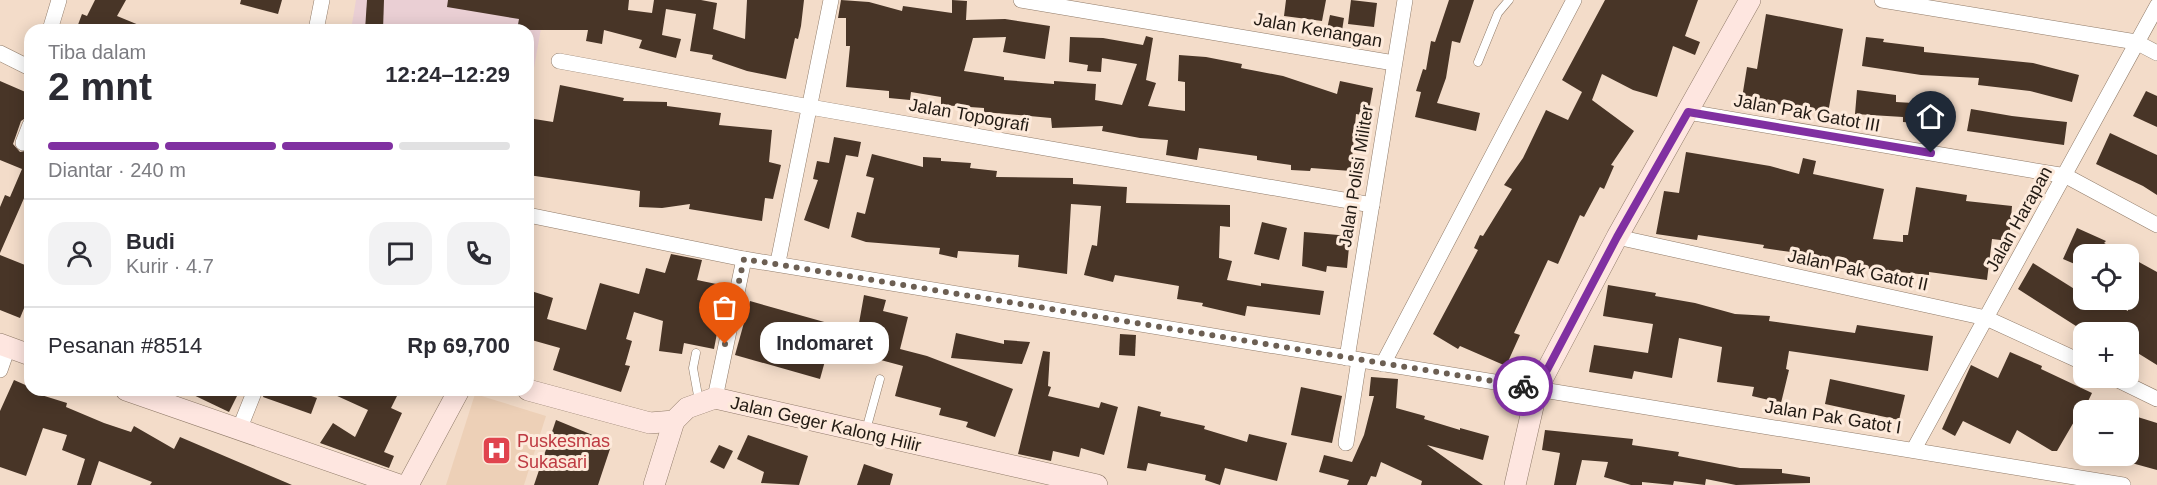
<!DOCTYPE html>
<html lang="id">
<head>
<meta charset="utf-8">
<style>
  :root { --surface:#fff; --page:#f2f2f3; --text:#2b2b33; --muted:#7c7c81; --line:#e1e1e2; --accent:#8030a1 }
  body { margin:0; font-family:Arial,sans-serif; background:var(--page); color:var(--text); height:100vh; display:flex; flex-direction:column; font-size:22px; white-space:nowrap }
  * { box-sizing:border-box; margin:0 }
  p { font-size:20px; color:var(--muted) }
  .icon { flex:none; width:33px; height:33px; fill:none; stroke:currentColor; stroke-width:2; stroke-linecap:round; stroke-linejoin:round }
  .map { position:relative; flex:1; overflow:hidden }
  .details { position:absolute; left:24px; top:24px; width:510px; height:372px; display:flex; flex-direction:column; background:var(--surface); border-radius:18px; box-shadow:0 3px 15px #0003 }
  .details>* { flex:none }
  .fabs { position:absolute; left:2073px; top:244px; display:grid; gap:12px }
  .fabs a { display:grid; place-items:center; width:66px; height:66px; border-radius:12px; background:var(--surface); box-shadow:0 3px 15px #0003; font-size:30px }
  .pin { position:absolute; display:grid; place-items:center; width:51px; height:51px; color:#fff; margin:-62px -26px; border-radius:50% 50% 50% 0; rotate:-45deg; box-shadow:0 0 6px #0007 }
  .pin .icon { rotate:45deg }
  .courier { position:absolute; display:grid; place-items:center; width:60px; height:60px; margin:-30px; border:4px solid #8030a1; border-radius:50%; background:#fff; color:#222; box-shadow:0 2px 8px #0007 }
  .bubble { position:absolute; height:42px; border-radius:18px; background:var(--surface); box-shadow:0 3px 15px #0003; font-size:20px; font-weight:800; line-height:42px; text-align:center }
  .headline em { font-style:normal; font-weight:800 }
  .headline div { display:flex; flex-direction:column-reverse }
  .headline { display:flex; align-items:center; justify-content:space-between; height:102px; padding:0 24px }
  h1 { font-size:39px; font-weight:800; line-height:45px }
  .bar { display:grid; grid-template-columns:repeat(4,1fr); gap:9px 6px; align-content:center; height:72px; padding:0 24px }
  .bar i { height:8px; border-radius:4px; background:var(--line) }
  .bar .current { background:var(--accent) }
  .bar p { grid-column:span 4 }
  .line { display:flex; align-items:center; gap:15px; padding:0 24px; border-top:2px solid var(--line) }
  .line div { flex:1 }
  .round { display:grid; place-items:center; flex:none; width:63px; height:63px; border-radius:18px; background:var(--page) }
  .map>svg:first-child { display:block }
</style>
</head>
<body>
<div class="map">
<svg width="2157" height="485" viewBox="0 0 2157 485">
  <rect width="100%" height="100%" fill="#f3dcc9"/>
  <path fill="#edd0b7" d="M475,394L546,416L524,485H446Z"/>
  <path fill="#eacfd4" d="M356,0H546L528,102V30H351Z"/>
  <g fill="#483527">
    <path d="M95,0H126L117,16L151,30H76L82,14L87,16Z"/>
    <path d="M241,0H282L278,14L240,4Z"/>
    <path d="M367,0H384L383,30H365Z"/>
    <path d="M448,0H629L628,10L652,13L654,0H701L717,3L713,29L745,39L747,0H804L801,26L798,39L795,38L786,79L747,71L712,59L713,55L690,51L696,14L666,9L662,35L681,39L676,58L639,48L642,40L604,30L602,44L586,41L588,30H517L519,19L447,7Z"/>
    <path d="M841,0L869,2L902,11L903,6L952,13V0L967,1L966,20L1005,19L1050,26L1045,59L1003,52L1006,37L973,38L964,71L1004,77V80L1054,84V81L1096,84L1095,100L1122,105L1137,64L1102,58L1101,72L1087,71L1088,65L1069,62L1070,37L1103,38L1143,45L1146,36L1153,38L1146,80L1156,83L1148,106L1185,111V82L1178,81L1179,55L1206,57L1242,64L1241,68L1283,76L1337,94L1340,81L1373,88L1368,116L1356,114L1351,171L1311,168L1310,171L1291,170V165L1257,160V156L1199,148L1197,160L1166,155L1168,140L1140,138L1102,131L1103,126L1052,128L1051,118L984,112V108L941,105V97L911,92L910,100L889,98V91L846,87L850,46H846V18H838Z"/>
    <path d="M1286,0H1326L1322,21L1284,16Z"/>
    <path d="M1351,0L1377,3L1374,27L1348,24Z"/>
    <path d="M1449,0H1474L1460,43L1452,41L1446,78L1437,103L1480,113L1476,131L1415,117L1421,92L1416,91L1423,69L1426,70L1431,41L1435,42Z"/>
    <path d="M1605,0H1698L1685,36L1700,42L1695,55L1673,46L1657,97L1633,90L1602,74L1592,100L1634,131L1611,165L1614,166L1604,189L1600,187L1584,217L1580,215L1558,264L1548,260L1514,333L1520,335L1506,366L1460,346L1458,349L1433,334L1478,250L1474,248L1480,235L1483,236L1512,189L1504,185L1523,158L1546,110L1568,120L1582,92L1562,80Z"/>
    <path d="M1766,14L1843,29L1828,113L1742,98L1747,67L1757,69Z"/>
    <path d="M1330,15L1344,18L1341,37L1326,34Z"/>
    <path d="M1866,37L1884,39L1883,42L1924,47V52L2033,63L2079,75L2072,102L2030,91L1978,85L1979,78L1921,75L1862,66Z"/>
    <path d="M0,81L30,94V115L21,121L13,144L20,152L30,150V199L25,196L0,253V207L5,195L10,197L22,169L0,160Z"/>
    <path d="M560,85L624,98L623,101L667,102V106L721,113L719,125L772,130L769,162L781,165L773,199L765,198L762,221L689,209L690,204L662,208L639,207L640,191L528,175V118L553,122Z"/>
    <path d="M1857,90L1896,95V102L1930,104L1929,124L1903,122V117L1855,114Z"/>
    <path d="M2146,91L2157,96V127L2133,116Z"/>
    <path d="M1971,109L2012,116L2067,122L2064,145L1967,131Z"/>
    <path d="M2110,133L2157,155V195L2143,186L2096,164Z"/>
    <path d="M834,137L861,142L858,157L846,155L829,229L804,220L818,180L813,179L817,161L829,163Z"/>
    <path d="M1686,152L1770,166L1799,174L1803,158L1816,161L1813,174L1884,189L1873,239L1903,242V235H1908L1916,187L1967,195L1966,201L2012,206L2009,241L1992,239L1987,280L1929,272V275L1830,265V262L1791,255V252L1763,248L1764,245L1698,235L1697,240L1656,234L1664,191L1679,193Z"/>
    <path d="M872,154L923,167V157L941,158V161L971,163L970,168L997,171L996,177L1073,178V184L1127,187L1126,203L1230,205V227L1220,226L1219,258L1232,261L1227,280L1261,286V283L1324,291L1320,315L1247,306L1245,316L1202,306L1203,303L1177,299L1179,286L1115,275L1113,282L1084,275L1092,245L1097,246L1101,206L1071,204L1067,274L1018,267L1019,255L958,251L957,258L939,254L940,248L866,242L851,237L857,212L865,214L874,178L866,176Z"/>
    <path d="M1262,222L1287,228L1279,260L1254,254Z"/>
    <path d="M2077,228L2106,241L2104,243L2127,255H2084V268L2063,259Z"/>
    <path d="M1304,232L1350,236L1347,268L1327,266L1326,272L1302,266Z"/>
    <path d="M671,254L702,260L697,280L726,286L714,349L684,343L682,354L659,351L663,321L634,312L626,339L632,341L625,365L630,366L621,392L553,370L560,348L528,339V290L553,298L547,319L586,330L600,283L639,294L646,268L665,273Z"/>
    <path d="M0,255L30,267V294L20,318L0,310Z"/>
    <path d="M2128,256L2157,272V365L2128,347V333H2087L2018,289L2033,263L2084,295V300H2107L2128,311Z"/>
    <path d="M1608,285L1656,293L1655,296L1695,303L1735,314L1770,316L1769,321L1855,333L1857,325L1933,336L1928,371L1789,351L1786,369L1789,370L1781,403L1752,396L1754,387L1717,382L1722,347L1679,338L1672,378L1634,371L1632,379L1589,372L1594,345L1648,353L1653,324L1603,316Z"/>
    <path d="M864,295L886,300L883,311L908,317L900,349L927,356L1013,389L995,437L966,427L968,422L939,415L941,408L895,396L903,366L877,359L885,328L859,323Z"/>
    <path d="M750,301L835,325L820,379L735,355Z"/>
    <path d="M956,333L1004,344V340L1030,342L1022,364L951,358Z"/>
    <path d="M1120,334L1136,335L1135,356L1119,355Z"/>
    <path d="M1043,351L1050,352L1048,386L1051,387L1048,396L1099,408L1101,402L1118,407L1104,455L1081,448L1079,457L1053,451L1051,461L1018,454Z"/>
    <path d="M2010,352L2042,366L2041,369L2092,393L2078,422L2075,420L2057,451H2052L2017,430L2010,444L1963,421L1955,436L1942,429L1971,365L1998,378Z"/>
    <path d="M1371,377L1398,379L1396,408L1425,416L1424,419L1460,430V428L1489,436L1483,460L1427,445L1483,485H1421L1422,481L1381,462L1376,477L1371,476L1367,485H1347L1349,480L1319,472L1324,455L1352,462L1364,435L1374,396H1369Z"/>
    <path d="M1830,379L1905,395L1899,420L1825,404Z"/>
    <path d="M14,380L30,387V390L39,391L38,394L67,403L66,407L104,423L131,432L134,426L174,449L180,437L292,485H150L152,482L99,461L91,485H77L85,459L62,450L67,435L43,428L26,476L0,467V411Z"/>
    <path d="M1301,387L1342,396L1332,443L1291,435Z"/>
    <path d="M183,390H240L229,412Z"/>
    <path d="M265,390H294L317,398L311,414L263,397Z"/>
    <path d="M324,390H400L391,408L402,413L384,452L394,456L389,468L320,443L333,423L355,437L368,410Z"/>
    <path d="M1138,406L1161,412L1160,416L1205,426L1204,429L1247,442L1249,434L1287,443L1277,481L1225,468L1220,485L1205,480L1206,475L1148,463L1146,471L1127,468Z"/>
    <path d="M2128,414L2157,423V470L2128,462Z"/>
    <path d="M556,420L612,443L598,485H534Z"/>
    <path d="M1545,430L1633,439L1632,445L1679,452L1678,456L1740,468L1782,469V473L1810,477V483L1736,485L1706,479L1705,485L1674,481L1673,485L1642,482V485H1631L1604,477L1608,462L1582,460L1576,485H1554L1560,453L1542,450Z"/>
    <path d="M748,435L808,456L799,485L761,483L764,472L737,459Z"/>
    <path d="M719,445L733,451L724,469L710,462Z"/>
    <path d="M864,464L893,474L890,485H857Z"/>
  </g>
  <g fill="none" stroke-linecap="round" stroke-linejoin="round">
    <defs>
      <g id="lane">
        <path d="M1478,62L1498,13L1509,0"/>
        <path d="M696,353L693,368L699,401"/>
        <path d="M866,430L880,379"/>
      </g>
      <g id="street">
        <path d="M1021,0L1394,63"/>
        <path d="M1882,0L2136,42L2157,53"/>
        <path d="M50,30L59,0"/>
        <path d="M316,30L322,0"/>
        <path d="M0,53L30,68"/>
        <path d="M559,61L810,107L1372,205"/>
        <path d="M1688,112L2066,176L2157,225"/>
        <path d="M23,143L30,125"/>
        <path d="M528,215L744,259L2123,485"/>
        <path d="M1617,237L1986,318L2084,363"/>
        <path d="M778,262L831,0"/>
        <path d="M1347,358L1405,0"/>
        <path d="M1383,364L1574,0"/>
        <path d="M0,370L8,347"/>
        <path d="M2114,378L2157,399"/>
        <path d="M715,398L744,259"/>
        <path d="M239,430L255,390"/>
        <path d="M1346,443L1359,360"/>
        <path d="M1914,449L2157,6"/>
      </g>
      <g id="secondary">
        <path d="M0,344L30,355"/>
        <path d="M126,390L399,485"/>
        <path d="M528,390L650,423L674,421L687,408L715,398L1097,485"/>
        <path d="M408,485L459,390"/>
        <path d="M654,485L674,421"/>
        <path d="M1515,485L1537,389L1617,237L1750,0"/>
      </g>
    </defs>
    <use href="#lane" stroke="#907b69" stroke-width="9"/>
    <use href="#street" stroke="#907b69" stroke-width="16"/>
    <use href="#secondary" stroke="#907b69" stroke-width="22"/>
    <use href="#lane" stroke="#fff" stroke-width="8"/>
    <use href="#street" stroke="#fff" stroke-width="15"/>
    <use href="#secondary" stroke="#fee6e0" stroke-width="21"/>
  </g>
  <g fill="none" stroke-linecap="round" stroke-linejoin="round">
    <path stroke="#6c5f53" stroke-width="6" stroke-dasharray="0 10.8" d="M725,344L744,259L1523,386"/>
    <path stroke="#8030a1" stroke-width="8" d="M1523,386L1537,389L1617,237L1688,112L1931,153"/>
  </g>
  <defs>
    <symbol id="hospital-square" viewBox="-11 -11 22 22"><rect x="-9" y="-9" width="18" height="18" rx="4" fill="#e0444e" stroke="#fdeadb"/><path d="M-5-5h3v3.5h4V-5h3V5h-3V1.5h-4V5h-3Z" fill="#fff"/></symbol>
  </defs>
  <g fill-rule="evenodd">
    <use href="#hospital-square" x="480" y="434" width="33" height="33"/>
  </g>
  <g text-anchor="middle" dominant-baseline="central" stroke-width="6" stroke-linejoin="round" paint-order="stroke">
    <g font-size="18" fill="#231b14" stroke="#fdeadb">
      <text transform="translate(1318 30) rotate(10)">Jalan Kenangan</text>
      <text transform="translate(1807 113) rotate(10)">Jalan Pak Gatot III</text>
      <text transform="translate(969 115) rotate(10)">Jalan Topografi</text>
      <text transform="translate(1356 176) rotate(-81)">Jalan Polisi Militer</text>
      <text transform="translate(2019 219) rotate(-61)">Jalan Harapan</text>
      <text transform="translate(1858 270) rotate(12)">Jalan Pak Gatot II</text>
      <text transform="translate(1833 417) rotate(9)">Jalan Pak Gatot I</text>
      <text transform="translate(826 424) rotate(13)">Jalan Geger Kalong Hilir</text>
    </g>
    <g font-size="18" fill="#be3a42" stroke="#fdeadb" text-anchor="start">
      <text x="517" y="441">Puskesmas<tspan x="517" dy="21">Sukasari</tspan></text>
    </g>
  </g>
</svg>
<div class="fabs">
<a><svg class="icon" aria-label="locate" viewBox="0 0 24 24"><circle cx="12" cy="12" r="6"/><path d="M12 2v4M12 18v4M2 12h4M18 12h4"/></svg></a>
<a>+</a>
<a>−</a>
</div>
<div class="pin" style="left:725px;top:344px;background:#ea580c"><svg class="icon" aria-label="bag" viewBox="0 0 24 24"><path d="M5 8h14l-1 12H6zM9 8a3 3 0 0 1 6 0"/></svg></div>
<div class="pin" style="left:1931px;top:153px;background:#1f2937"><svg class="icon" aria-label="home" viewBox="0 0 24 24"><path d="M3 11l9-7 9 7M6 9v11h12V9"/></svg></div>
<div class="courier" style="left:1523px;top:386px"><svg class="icon" aria-label="bike" viewBox="0 0 24 24"><circle cx="6" cy="16" r="4"/><circle cx="18" cy="16" r="4"/><path d="M6 16l4-8h5l3 8M10 8l3 8H6M13 5h3"/></svg></div>
<div class="bubble" style="left:760px;top:322px;width:129px">Indomaret</div>
<section class="details">
<div class="headline"><div><h1>2 mnt</h1><p>Tiba dalam</p></div><em>12:24–12:29</em></div>
<div class="bar"><i class="current"></i><i class="current"></i><i class="current"></i><i></i><p>Diantar · 240 m</p></div>
<div class="line" style="height:108px"><a class="round"><svg class="icon" aria-label="person" viewBox="0 0 24 24"><circle cx="12" cy="8" r="4"/><path d="M4 21q1-7 8-7t8 7"/></svg></a><div><b>Budi</b><p>Kurir · 4.7</p></div><a class="round"><svg class="icon" aria-label="chat" viewBox="0 0 24 24"><path d="M4 5h16v11H9l-5 4z"/></svg></a><a class="round"><svg class="icon" aria-label="phone" viewBox="0 0 24 24"><path d="M5 4h4l2 5-3 2q2 4 5 5l2-3 5 2v4C11 20 4 13 5 4z"/></svg></a></div>
<div class="line" style="height:78px"><div>Pesanan #8514</div><b>Rp 69,700</b></div>
</section>
</div>
</body>
</html>
